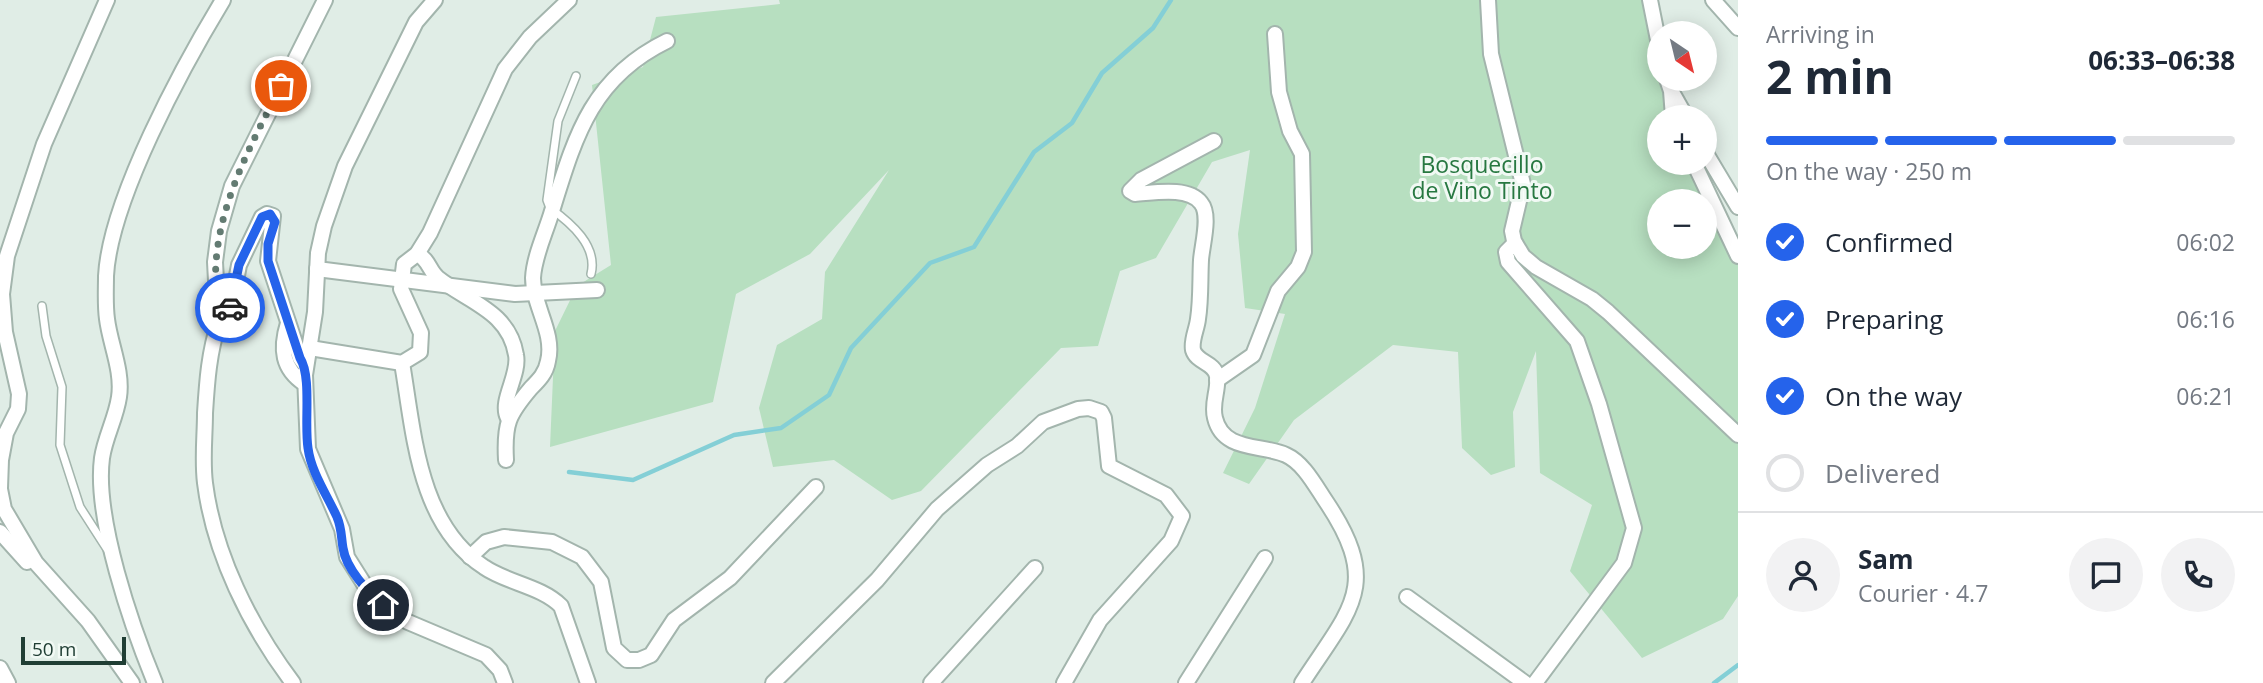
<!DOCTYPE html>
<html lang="en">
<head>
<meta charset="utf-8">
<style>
  :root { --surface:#fff; --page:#f2f2f3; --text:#1f2937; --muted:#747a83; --line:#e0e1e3; --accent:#2563eb }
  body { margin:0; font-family:"Open Sans",sans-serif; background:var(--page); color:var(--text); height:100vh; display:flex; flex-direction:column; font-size:26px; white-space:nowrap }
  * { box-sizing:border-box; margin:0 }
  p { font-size:23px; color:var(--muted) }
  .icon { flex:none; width:38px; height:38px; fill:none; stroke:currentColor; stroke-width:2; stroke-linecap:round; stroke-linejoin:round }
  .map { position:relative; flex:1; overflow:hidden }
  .panel { display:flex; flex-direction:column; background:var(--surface); width:525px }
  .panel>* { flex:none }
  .needle { width:46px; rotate:145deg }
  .fabs { position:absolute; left:1647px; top:21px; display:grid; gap:14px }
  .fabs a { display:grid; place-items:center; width:70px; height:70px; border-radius:50%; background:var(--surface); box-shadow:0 4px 18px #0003; font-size:35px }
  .scale { position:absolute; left:21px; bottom:18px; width:105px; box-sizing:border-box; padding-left:7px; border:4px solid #203e34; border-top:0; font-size:19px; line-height:24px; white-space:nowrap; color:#203e34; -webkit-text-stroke:5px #f1f9f4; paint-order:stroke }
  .pin { position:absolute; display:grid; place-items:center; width:60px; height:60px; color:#fff; margin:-30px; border:4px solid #fff; border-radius:50%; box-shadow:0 2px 7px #0007 }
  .courier { position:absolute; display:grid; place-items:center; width:70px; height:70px; margin:-35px; border:5px solid #2563eb; border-radius:50%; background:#fff; color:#222; box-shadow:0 2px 9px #0007 }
  .head em { font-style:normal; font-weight:700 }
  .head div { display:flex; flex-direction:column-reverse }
  .head { display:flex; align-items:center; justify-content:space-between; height:119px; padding:0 28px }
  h1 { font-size:46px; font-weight:700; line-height:52px }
  .bar { display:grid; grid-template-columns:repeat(4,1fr); gap:10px 7px; align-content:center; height:84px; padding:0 28px }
  .bar i { height:9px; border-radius:5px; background:var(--line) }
  .bar .selected { background:var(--accent) }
  .bar p { grid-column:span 4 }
  .line { display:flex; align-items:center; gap:18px; padding:0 28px; border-top:2px solid var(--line) }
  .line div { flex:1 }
  .round { display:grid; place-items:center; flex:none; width:74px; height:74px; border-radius:37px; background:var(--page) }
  ol { padding:0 28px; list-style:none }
  li { display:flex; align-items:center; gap:21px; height:77px }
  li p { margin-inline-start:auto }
  li .icon { padding:7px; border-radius:50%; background:var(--accent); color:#fff; stroke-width:4 }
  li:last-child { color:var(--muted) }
  li i { width:38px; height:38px; border:4px solid var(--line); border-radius:50% }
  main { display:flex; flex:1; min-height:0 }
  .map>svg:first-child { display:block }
</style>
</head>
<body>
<main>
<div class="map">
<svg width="1738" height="683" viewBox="0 0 1738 683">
  <rect width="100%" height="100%" fill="#e0ede6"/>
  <path fill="#b7dfc0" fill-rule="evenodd" d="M779,0H1643L1656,71L1677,117H1659V163H1697L1738,257V596L1723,619L1642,658L1570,571L1592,505L1540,473L1536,351L1513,412L1515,467L1491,475L1462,448L1458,352L1393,345L1294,420L1249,484L1223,473L1255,408L1285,314L1245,308L1238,234L1250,150L1212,162L1156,258L1120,271L1098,346L1061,348L921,491L892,500L834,460L773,467L759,408L777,345L822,319L825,272L889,170L810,254L736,294L713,402L550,447L555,331L577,286L611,265L592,85L643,67L656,17L780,4ZM1659,201H1704V247H1659Z"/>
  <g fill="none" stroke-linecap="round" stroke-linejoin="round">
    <g stroke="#84cfd6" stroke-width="4.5">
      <path d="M569,472L633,480L734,435L781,428L829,395L851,348L930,263L974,247L1034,152L1072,123L1102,73L1153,28L1171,0"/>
      <path d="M1714,683L1738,665"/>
    </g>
    <defs>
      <g id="lane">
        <path d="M576,76L558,121L547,200L550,208C571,223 598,246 591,274"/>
        <path d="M42,306L46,336L62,387L60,445L80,507L107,549"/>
      </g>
      <g id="street">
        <path d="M435,0L416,22L345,166L324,226L318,253L315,312L305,375L308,449L342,529L347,557L371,595L408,622L486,655L500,670L505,683"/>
        <path d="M1488,0L1491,54L1523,184L1512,231L1514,241L1523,256L1536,267L1592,299L1608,312L1738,435"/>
        <path d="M1650,0L1659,45"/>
        <path d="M1713,0L1738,28"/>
        <path d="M1667,79L1671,91L1673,117"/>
        <path d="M1673,94L1686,117"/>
        <path d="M1214,141L1141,180L1130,191L1135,194C1153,193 1188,186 1201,203C1211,215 1202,245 1201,260C1200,279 1201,300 1198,319C1197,329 1191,340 1193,350C1197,363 1214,362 1217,376C1219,390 1211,403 1215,418C1223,452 1262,444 1286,455C1304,463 1316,487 1327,503C1382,586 1350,609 1302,683"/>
        <path d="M1704,150L1738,207"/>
        <path d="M1694,163L1738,256"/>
        <path d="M1515,243L1506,252L1508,262L1577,341L1599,404L1634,528L1624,563L1535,683"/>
        <path d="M417,254C429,259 429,271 438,278C468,302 509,311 516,355C520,375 499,401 508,418"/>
        <path d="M317,269L515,294L597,290"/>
        <path d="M219,322C209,352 207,381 205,413C205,436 202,459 205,483C214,554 250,626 293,683"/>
        <path d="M288,323C280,349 282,369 305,384"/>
        <path d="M310,348L402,363L420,352L421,333L401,289L404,264L417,254L430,233L505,69L530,37L569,0"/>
        <path d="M402,363C414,433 418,524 484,567C507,583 541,586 561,606L588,683"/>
        <path d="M306,366L300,358L268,261L273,216L267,214L262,217L239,265L229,318L224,323L218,319L215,262L219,231L232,186L325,0"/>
        <path d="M1217,380L1253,355L1278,291L1298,267L1304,252L1302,154L1290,131L1279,92L1275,34"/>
        <path d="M506,460C504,424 508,415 531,388C539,380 546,373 548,361C555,333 533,306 533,278C534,256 546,232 552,211C575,137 591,78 667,41"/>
        <path d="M0,488L1,460L6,433L18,409L19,394L5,332L2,294L7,256L44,144L107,0"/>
        <path d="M0,489L4,509L36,563L88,621L132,683"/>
        <path d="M0,532L27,562"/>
        <path d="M470,557L486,542L504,537L552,542L582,557L601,582L614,648L627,660H639L651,655L674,620L730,578L816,487"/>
        <path d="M1407,597L1525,683"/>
        <path d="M0,668L8,683"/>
        <path d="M155,683C132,627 94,518 102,458C105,437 116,418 119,397C123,371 110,344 107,319C105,305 106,290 106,276C110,200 183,66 223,0"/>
        <path d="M773,683L877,580L937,509L987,465L1017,446L1043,422L1078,409L1089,408L1101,412L1104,418L1109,466L1166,495L1182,516L1171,541L1100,620L1064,683"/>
        <path d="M931,683L1035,568"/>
        <path d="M1186,683L1265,558"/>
      </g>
    </defs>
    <use href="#lane" stroke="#a3b5ad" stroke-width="10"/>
    <use href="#street" stroke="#a3b5ad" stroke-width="18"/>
    <use href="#lane" stroke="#fff" stroke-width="7"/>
    <use href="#street" stroke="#fff" stroke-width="14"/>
  </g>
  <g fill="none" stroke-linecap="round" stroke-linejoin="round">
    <path stroke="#637b72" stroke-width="7" stroke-dasharray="0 12.6" d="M230,308L228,320L219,323C216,313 216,301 216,290C211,217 248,150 281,86"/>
    <path stroke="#2563eb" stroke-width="9" d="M230,308L239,265L262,217L270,214L275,222L268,244V261L300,358C312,377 304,423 308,448C311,472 327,495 337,517C342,529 341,537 343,548C346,569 368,592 383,605"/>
  </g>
  <g text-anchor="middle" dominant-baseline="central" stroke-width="6" stroke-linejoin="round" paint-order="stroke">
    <g font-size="23" fill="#277841" stroke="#f1f9f4">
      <text x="1482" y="164">Bosquecillo<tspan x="1482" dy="26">de Vino Tinto</tspan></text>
    </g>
  </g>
</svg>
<div class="fabs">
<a><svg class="needle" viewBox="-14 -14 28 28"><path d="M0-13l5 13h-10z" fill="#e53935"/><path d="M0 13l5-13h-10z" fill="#747a83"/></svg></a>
<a>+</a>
<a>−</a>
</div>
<div class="scale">50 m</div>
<div class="pin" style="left:281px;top:86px;background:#ea580c"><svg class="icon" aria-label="bag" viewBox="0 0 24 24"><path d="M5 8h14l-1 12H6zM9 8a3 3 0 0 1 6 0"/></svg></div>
<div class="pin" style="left:383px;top:605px;background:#1f2937"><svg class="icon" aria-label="home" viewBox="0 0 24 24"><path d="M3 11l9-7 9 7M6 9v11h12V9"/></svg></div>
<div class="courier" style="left:230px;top:308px"><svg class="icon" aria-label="car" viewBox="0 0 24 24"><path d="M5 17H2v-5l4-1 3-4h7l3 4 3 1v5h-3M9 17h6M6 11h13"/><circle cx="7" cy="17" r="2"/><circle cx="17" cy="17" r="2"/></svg></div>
</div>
<section class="panel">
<div class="head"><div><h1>2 min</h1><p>Arriving in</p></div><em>06:33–06:38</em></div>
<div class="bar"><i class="selected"></i><i class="selected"></i><i class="selected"></i><i></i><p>On the way · 250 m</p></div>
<ol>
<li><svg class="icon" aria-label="check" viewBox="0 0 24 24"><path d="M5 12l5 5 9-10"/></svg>Confirmed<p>06:02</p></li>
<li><svg class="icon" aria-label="check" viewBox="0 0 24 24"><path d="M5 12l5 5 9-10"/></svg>Preparing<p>06:16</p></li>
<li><svg class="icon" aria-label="check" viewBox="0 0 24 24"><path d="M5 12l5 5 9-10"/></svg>On the way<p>06:21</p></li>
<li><i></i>Delivered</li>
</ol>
<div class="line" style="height:126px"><a class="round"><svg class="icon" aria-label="person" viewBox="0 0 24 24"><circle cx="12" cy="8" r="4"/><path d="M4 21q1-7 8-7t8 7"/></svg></a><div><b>Sam</b><p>Courier · 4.7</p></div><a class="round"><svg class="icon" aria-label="chat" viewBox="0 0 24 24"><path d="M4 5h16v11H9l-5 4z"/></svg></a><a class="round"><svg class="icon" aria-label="phone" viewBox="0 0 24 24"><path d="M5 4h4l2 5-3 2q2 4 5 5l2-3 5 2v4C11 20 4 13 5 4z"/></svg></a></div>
</section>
</main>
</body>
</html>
